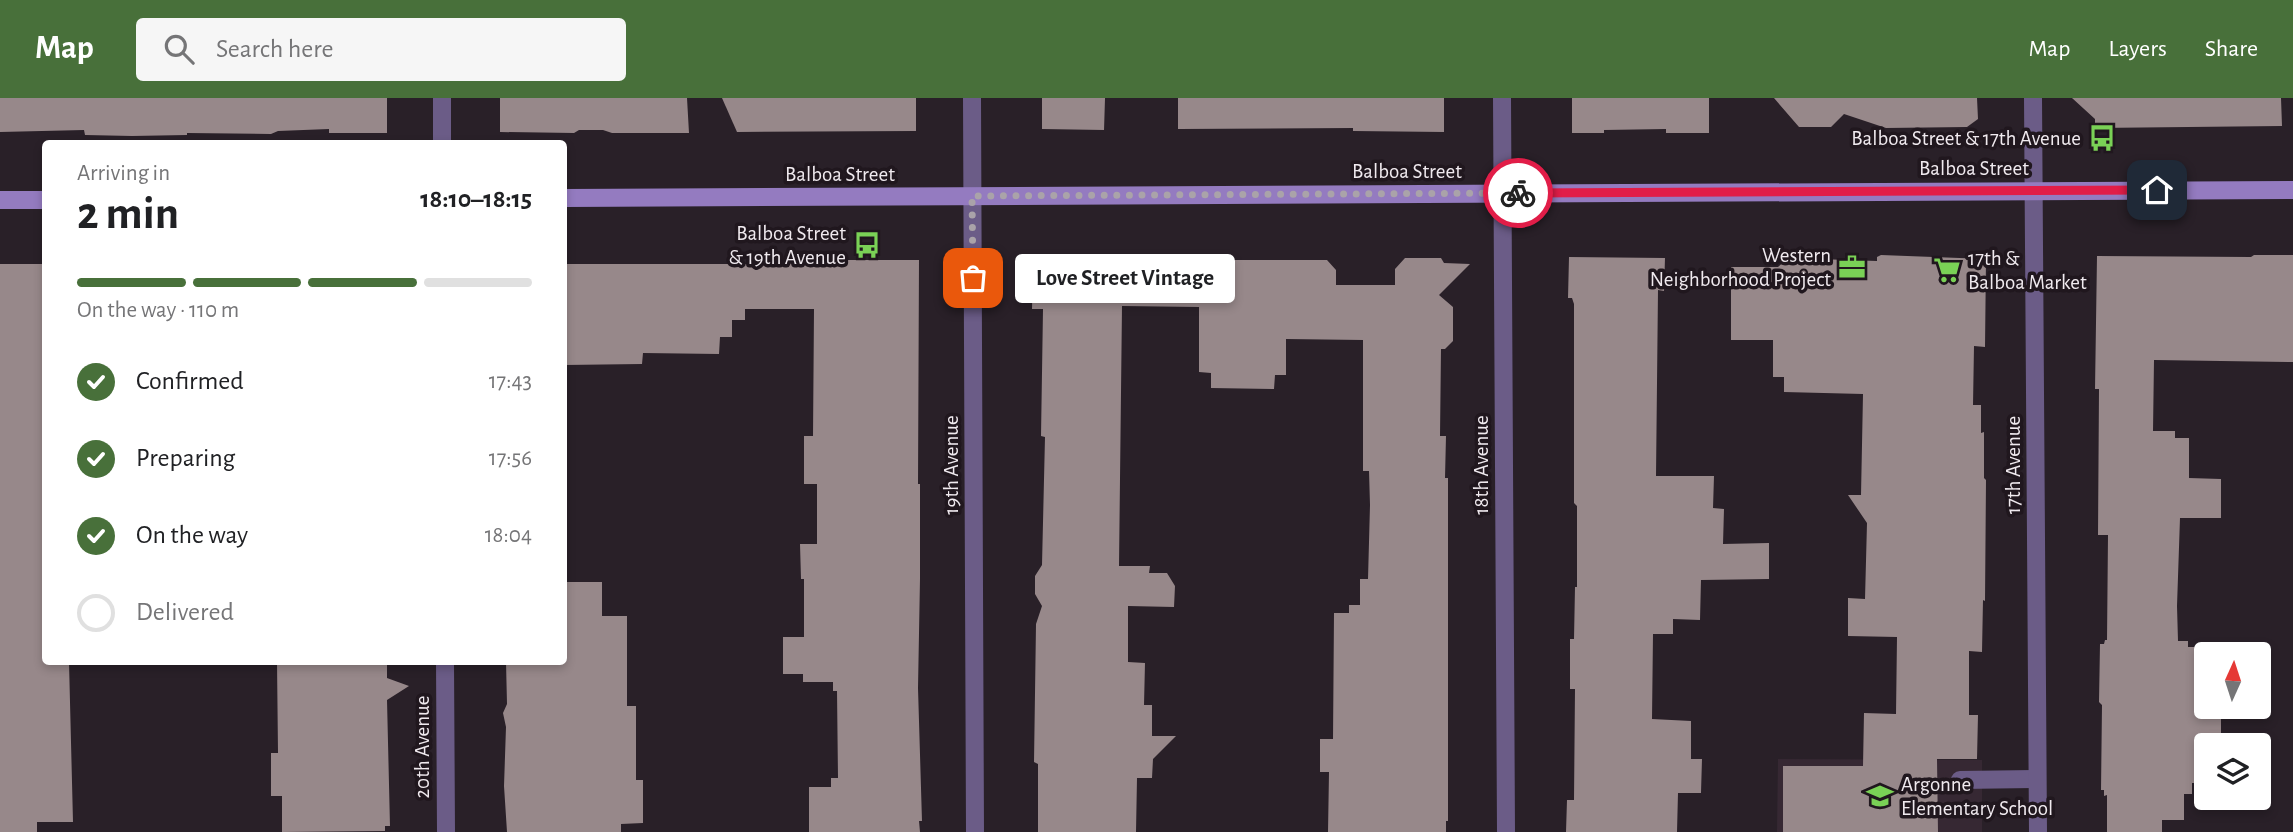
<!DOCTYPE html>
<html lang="en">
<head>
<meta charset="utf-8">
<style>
  :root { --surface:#fff; --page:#f6f6f6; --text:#202124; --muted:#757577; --line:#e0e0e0; --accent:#48703a }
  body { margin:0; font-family:"Alegreya Sans",sans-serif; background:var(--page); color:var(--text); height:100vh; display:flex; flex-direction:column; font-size:26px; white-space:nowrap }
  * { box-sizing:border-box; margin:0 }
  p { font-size:23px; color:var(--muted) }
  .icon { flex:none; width:38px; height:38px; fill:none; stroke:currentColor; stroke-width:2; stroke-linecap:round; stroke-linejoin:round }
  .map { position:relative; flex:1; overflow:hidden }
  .sheet { position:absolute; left:42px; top:42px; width:525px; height:525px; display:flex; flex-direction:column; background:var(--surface); border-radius:7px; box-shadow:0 4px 10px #0003 }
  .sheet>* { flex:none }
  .needle { width:46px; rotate:3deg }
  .tools { position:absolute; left:2194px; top:544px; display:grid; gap:14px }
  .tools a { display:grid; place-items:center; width:77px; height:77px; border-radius:7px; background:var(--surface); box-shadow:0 4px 10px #0003; font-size:35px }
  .pin { position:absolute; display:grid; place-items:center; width:60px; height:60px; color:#fff; margin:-30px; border-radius:14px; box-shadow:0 4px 10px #0006 }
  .courier { position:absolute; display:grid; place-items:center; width:70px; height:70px; margin:-35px; border:5px solid #e11d48; border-radius:50%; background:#fff; color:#222; box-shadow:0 2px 9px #0007 }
  .bubble { position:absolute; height:49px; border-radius:7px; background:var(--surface); box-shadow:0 4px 10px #0003; font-size:23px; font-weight:700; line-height:49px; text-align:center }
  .summary em { font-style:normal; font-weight:700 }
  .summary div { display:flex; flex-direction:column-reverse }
  .summary { display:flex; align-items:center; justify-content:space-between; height:119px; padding:0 35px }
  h1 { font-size:46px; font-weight:700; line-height:52px }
  .bar { display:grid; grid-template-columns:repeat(4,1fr); gap:10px 7px; align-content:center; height:84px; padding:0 35px }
  .bar i { height:9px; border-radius:5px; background:var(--line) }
  .bar .active { background:var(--accent) }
  .bar p { grid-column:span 4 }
  ol { padding:0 35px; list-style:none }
  li { display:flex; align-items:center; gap:21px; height:77px }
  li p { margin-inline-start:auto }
  li .icon { padding:7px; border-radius:50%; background:var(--accent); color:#fff; stroke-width:4 }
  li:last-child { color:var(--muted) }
  li i { width:38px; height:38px; border:4px solid var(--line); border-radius:50% }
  header { display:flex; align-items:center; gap:42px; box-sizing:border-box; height:98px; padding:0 35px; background:var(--accent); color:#fff }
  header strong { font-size:33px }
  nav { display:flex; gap:38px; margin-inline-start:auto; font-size:24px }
  .search { width:490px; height:63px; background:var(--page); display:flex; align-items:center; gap:18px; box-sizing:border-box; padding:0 24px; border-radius:7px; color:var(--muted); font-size:26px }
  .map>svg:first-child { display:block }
</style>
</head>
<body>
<header>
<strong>Map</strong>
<div class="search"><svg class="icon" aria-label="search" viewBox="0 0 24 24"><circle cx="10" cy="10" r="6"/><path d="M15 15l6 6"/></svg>Search here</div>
<nav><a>Map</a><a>Layers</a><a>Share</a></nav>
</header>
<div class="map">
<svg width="2293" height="734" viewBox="0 0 2293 734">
  <rect width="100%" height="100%" fill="#292028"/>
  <path fill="#362833" d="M1778,661L1982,662V734H1777Z"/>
  <g fill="#97888a">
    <path d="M0,0H387V35H329V31L278,33L271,36L187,35V37L132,38L85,37L84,32L0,34Z"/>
    <path d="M500,0H687L689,35H612L603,32H579L574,35L500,34Z"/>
    <path d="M722,0H916V33L737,34Z"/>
    <path d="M1042,0H1105L1104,32L1042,31Z"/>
    <path d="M1178,0H1444V34L1353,33V30L1178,31Z"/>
    <path d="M1572,0H1709V35H1666V31L1604,32V35H1572Z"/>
    <path d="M1774,0H1977L1978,21L1967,29L1886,30L1844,16L1831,29H1799Z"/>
    <path d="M2072,0H2281L2282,28L2095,30V21Z"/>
    <path d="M1881,157L1986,161L1985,249L1974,248L1973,307H1981V335L1984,334V380L1986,382L1985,503L1983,502L1982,554L1969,553V617H1978L1977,661H1937L1938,734H1783V668H1863L1864,615L1896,616L1897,539L1848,538V500L1865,501L1867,425L1848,397H1861L1863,296L1784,294V279H1773V242H1731V169H1778L1788,160L1877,163V159Z"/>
    <path d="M2254,157H2293V264L2154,262L2153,333H2175V340H2189V380L2221,381V420H2180L2177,508L2178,543H2188V549H2208L2207,609L2221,611V648H2207V685H2192V696H2184V722H2162V734H2107V697L2104,698V692H2101L2102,607L2099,604L2100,546H2104L2105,542H2107L2108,437H2098L2099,291H2095L2097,158L2251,159Z"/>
    <path d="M1569,159L1665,160L1664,193L1658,192L1656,378H1714L1713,410L1724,411L1723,446L1769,445V481L1701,482L1700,522L1673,521V536H1653L1652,621L1691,623V661H1702L1701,695H1678L1677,734H1566L1567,702H1574L1575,591H1570V541H1574L1575,489H1577V408L1574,405V206L1572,200H1568Z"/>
    <path d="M1405,160H1441L1444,165L1470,166L1439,197L1453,209V243L1445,251H1441L1440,338H1446L1445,380H1448V723H1446V734H1328L1329,674H1320V641H1333L1334,515H1349V507H1360V481H1368L1370,407L1369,373H1363V242L1286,241V277H1275L1274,291L1211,290V275L1199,274V209L1122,208L1119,468H1150L1149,475H1167L1175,488L1174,509L1128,508V564L1145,565L1144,607H1152V638H1176L1153,661L1152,680H1137L1136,734H1038V666L1034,664L1036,526L1042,508L1035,496V478L1042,467L1045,339L1041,338L1043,211H1032L1033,167H1042L1046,162H1089L1093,168H1134L1138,162H1327L1336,172V187H1395V171Z"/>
    <path d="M785,162H919L918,386H920V481L918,590L922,723H919L920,734H809V689H831V680H838L837,593H833V584H803V576H783V539H804V481H801L800,446H817V386H804V338H813L814,211H745V222H732V239H720L719,256L643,255L642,266L564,267V166H745L785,165Z"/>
    <path d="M0,166H46V564H69L73,724H37V734H0Z"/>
    <path d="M564,484H602V518H627V608H636V682H643V725L621,726V734H507L504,688L506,629L503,615L507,606L506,564H564Z"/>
    <path d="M277,564H387V580L409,588L387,602L390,728H385V733L282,734V698H271V655H278Z"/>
  </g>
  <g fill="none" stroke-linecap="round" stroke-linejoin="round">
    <path stroke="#6b5c87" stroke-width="18" d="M1960,682L2037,681"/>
    <g stroke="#6b5c87" stroke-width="18">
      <path d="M442,0V46"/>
      <path d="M972,0L975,734"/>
      <path d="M1502,0L1506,734"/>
      <path d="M2033,0L2038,734"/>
      <path d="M445,564L446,734"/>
    </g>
    <g stroke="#947bc0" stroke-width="18">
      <path d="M564,100L2293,92"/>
      <path d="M0,102H46"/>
    </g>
  </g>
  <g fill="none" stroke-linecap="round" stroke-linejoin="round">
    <path stroke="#aaa3a9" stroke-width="7" stroke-dasharray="0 12.6" d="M973,180L972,98L1518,95"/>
    <path stroke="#e11d48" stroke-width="9" d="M1518,95L2157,92"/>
  </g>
  <defs>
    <symbol id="bus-bare" viewBox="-9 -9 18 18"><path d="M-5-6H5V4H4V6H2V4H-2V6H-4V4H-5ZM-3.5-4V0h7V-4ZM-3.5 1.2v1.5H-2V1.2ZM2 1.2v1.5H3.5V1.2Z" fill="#7ad156" stroke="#20171e" stroke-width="2.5" paint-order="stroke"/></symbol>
    <symbol id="office-bare" viewBox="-9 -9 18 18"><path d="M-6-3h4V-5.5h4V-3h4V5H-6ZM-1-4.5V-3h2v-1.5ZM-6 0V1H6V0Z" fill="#7ad156" stroke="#20171e" stroke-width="2.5" paint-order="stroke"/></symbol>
    <symbol id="supermarket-bare" viewBox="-9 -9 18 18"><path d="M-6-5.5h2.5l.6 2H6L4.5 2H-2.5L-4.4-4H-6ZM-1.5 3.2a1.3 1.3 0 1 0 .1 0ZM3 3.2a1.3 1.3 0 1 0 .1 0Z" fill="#7ad156" stroke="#20171e" stroke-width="2.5" paint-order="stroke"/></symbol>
    <symbol id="school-bare" viewBox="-9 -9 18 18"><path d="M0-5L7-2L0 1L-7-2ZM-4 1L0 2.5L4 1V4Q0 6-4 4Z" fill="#7ad156" stroke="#20171e" stroke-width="2.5" paint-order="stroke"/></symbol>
  </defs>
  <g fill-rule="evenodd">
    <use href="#bus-bare" x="2083" y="21" width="38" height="38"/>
    <use href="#bus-bare" x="848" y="128" width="38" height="38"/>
    <use href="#office-bare" x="1833" y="150" width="38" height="38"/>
    <use href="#supermarket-bare" x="1928" y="153" width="38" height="38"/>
    <use href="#school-bare" x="1861" y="679" width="38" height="38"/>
  </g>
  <g text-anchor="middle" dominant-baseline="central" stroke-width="7" stroke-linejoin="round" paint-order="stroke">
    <g font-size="21" fill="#f0eaef" stroke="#20171e" text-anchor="end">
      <text x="2081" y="40">Balboa Street &amp; 17th Avenue</text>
      <text x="846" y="135">Balboa Street<tspan x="846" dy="24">&amp; 19th Avenue</tspan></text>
      <text x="1831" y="157">Western<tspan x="1831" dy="24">Neighborhood Project</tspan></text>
      <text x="1968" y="160" text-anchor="start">17th &amp;<tspan x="1968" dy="24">Balboa Market</tspan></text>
      <text x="1901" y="686" text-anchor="start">Argonne<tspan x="1901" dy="24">Elementary School</tspan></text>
    </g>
    <g font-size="21" fill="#f0eaef" stroke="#20171e">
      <text x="1974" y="70">Balboa Street</text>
      <text x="1407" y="73">Balboa Street</text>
      <text x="840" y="76">Balboa Street</text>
      <text transform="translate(951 367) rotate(-90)">19th Avenue</text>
      <text transform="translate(1481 367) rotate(-90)">18th Avenue</text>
      <text transform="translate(2013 367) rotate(-90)">17th Avenue</text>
      <text transform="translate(422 649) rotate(-90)">20th Avenue</text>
    </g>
  </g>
</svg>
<div class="tools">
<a><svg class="needle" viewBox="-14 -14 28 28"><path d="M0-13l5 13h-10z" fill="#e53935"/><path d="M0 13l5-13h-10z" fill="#757577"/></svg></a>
<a><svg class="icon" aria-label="layers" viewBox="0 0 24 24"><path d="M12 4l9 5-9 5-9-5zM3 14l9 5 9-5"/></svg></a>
</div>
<div class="pin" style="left:973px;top:180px;background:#ea580c"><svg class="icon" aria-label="bag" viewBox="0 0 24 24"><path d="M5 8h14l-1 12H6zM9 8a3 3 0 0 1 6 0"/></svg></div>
<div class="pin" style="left:2157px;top:92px;background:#1f2937"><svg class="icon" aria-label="home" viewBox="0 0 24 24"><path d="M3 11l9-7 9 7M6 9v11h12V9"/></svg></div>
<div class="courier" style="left:1518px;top:95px"><svg class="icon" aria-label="bike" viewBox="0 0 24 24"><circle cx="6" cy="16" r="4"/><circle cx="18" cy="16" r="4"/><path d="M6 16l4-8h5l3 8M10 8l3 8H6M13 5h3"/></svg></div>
<div class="bubble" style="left:1015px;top:156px;width:220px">Love Street Vintage</div>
<section class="sheet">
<div class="summary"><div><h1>2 min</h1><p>Arriving in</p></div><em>18:10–18:15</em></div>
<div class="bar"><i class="active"></i><i class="active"></i><i class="active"></i><i></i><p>On the way · 110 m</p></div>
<ol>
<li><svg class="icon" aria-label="check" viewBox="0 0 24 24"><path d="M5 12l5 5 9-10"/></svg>Confirmed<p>17:43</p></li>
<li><svg class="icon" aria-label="check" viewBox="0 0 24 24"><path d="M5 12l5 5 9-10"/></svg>Preparing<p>17:56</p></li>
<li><svg class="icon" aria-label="check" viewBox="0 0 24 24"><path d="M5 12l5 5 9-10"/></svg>On the way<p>18:04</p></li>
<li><i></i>Delivered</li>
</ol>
</section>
</div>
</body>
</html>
